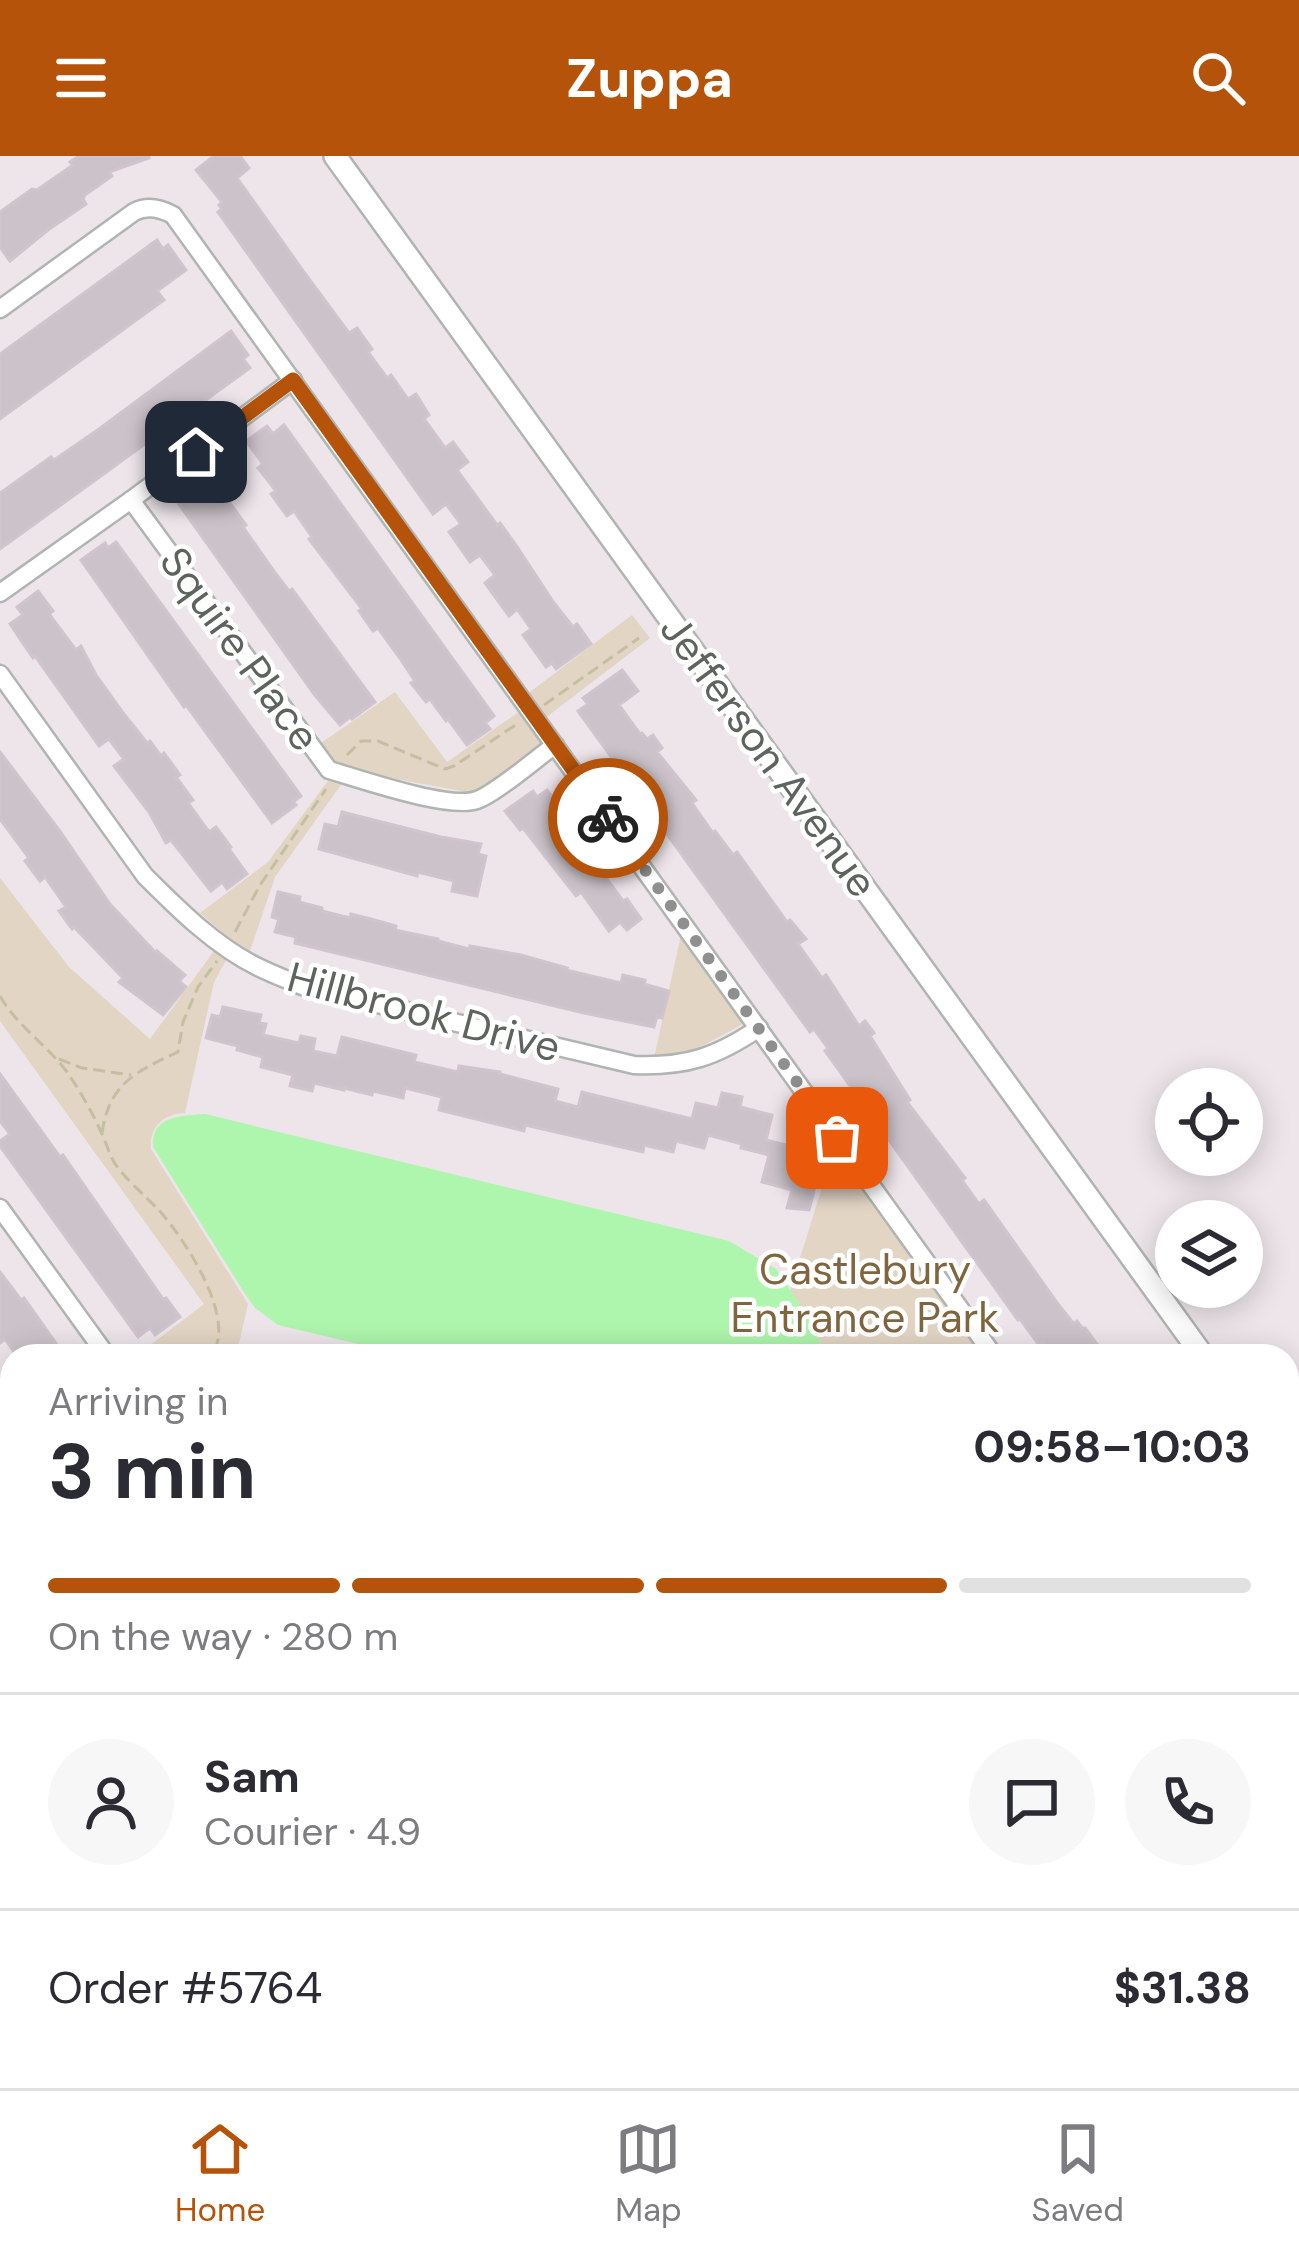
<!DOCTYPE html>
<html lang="en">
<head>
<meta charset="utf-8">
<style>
  :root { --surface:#fff; --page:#f7f7f7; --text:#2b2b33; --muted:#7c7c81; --line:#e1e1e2; --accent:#b45309 }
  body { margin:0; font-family:"DM Sans",sans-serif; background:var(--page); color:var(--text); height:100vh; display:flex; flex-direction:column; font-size:45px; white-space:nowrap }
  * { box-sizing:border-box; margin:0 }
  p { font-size:39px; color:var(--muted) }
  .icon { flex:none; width:66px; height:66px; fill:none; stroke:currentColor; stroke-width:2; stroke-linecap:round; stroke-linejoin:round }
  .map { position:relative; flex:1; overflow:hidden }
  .details { position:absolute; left:0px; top:1188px; width:1299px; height:744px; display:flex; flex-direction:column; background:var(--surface); border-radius:36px 36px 0 0; box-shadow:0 6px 30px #0003 }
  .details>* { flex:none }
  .controls { position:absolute; left:1155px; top:912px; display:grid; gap:24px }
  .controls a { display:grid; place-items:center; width:108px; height:108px; border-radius:50%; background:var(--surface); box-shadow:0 6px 30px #0003; font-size:60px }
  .pin { position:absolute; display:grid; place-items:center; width:102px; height:102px; color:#fff; margin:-51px; border-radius:24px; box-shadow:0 6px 18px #0006 }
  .courier { position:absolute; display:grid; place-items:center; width:120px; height:120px; margin:-60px; border:9px solid #b45309; border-radius:50%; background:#fff; color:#222; box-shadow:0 3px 15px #0007 }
  .summary em { font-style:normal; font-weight:700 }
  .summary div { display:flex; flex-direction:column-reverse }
  .summary { display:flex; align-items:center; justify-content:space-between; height:204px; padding:0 48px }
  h1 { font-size:78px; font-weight:700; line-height:90px }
  .bar { display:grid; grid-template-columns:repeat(4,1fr); gap:18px 12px; align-content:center; height:144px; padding:0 48px }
  .bar i { height:15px; border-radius:9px; background:var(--line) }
  .bar .current { background:var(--accent) }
  .bar p { grid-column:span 4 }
  .line { display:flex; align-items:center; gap:30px; padding:0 48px; border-top:3px solid var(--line) }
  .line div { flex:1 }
  .round { display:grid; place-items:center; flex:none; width:126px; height:126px; border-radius:63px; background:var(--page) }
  header { display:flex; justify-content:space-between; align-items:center; height:156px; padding:0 48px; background:var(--accent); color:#fff; font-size:54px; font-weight:700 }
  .tab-bar { display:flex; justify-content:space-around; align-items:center; height:168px; border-top:3px solid var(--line); background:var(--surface); font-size:33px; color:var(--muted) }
  .tab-bar a { display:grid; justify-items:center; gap:6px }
  .tab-bar .current { color:var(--accent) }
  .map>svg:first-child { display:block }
</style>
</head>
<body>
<header><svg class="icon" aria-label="menu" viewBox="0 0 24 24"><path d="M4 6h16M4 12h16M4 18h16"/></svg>Zuppa<svg class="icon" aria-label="search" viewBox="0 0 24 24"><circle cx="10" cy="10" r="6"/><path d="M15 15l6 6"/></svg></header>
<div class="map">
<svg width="1299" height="1932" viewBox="0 0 1299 1932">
  <rect width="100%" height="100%" fill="#ede5ea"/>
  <path fill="#dcd7da" d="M12,1914V1920H338L321,1932H0V1923Z"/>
  <g fill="#e2d5c4">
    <path d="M632,459L650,482L544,563L526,539Z"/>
    <path d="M395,536L447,606L520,555L547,588L478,638L330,611L318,589Z"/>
    <path d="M330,622L343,626L275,721L250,795L231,784L200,757L268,706Z"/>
    <path d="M0,722L69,811L150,883L219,788L230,797L214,826L185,957C163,958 149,971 151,993L248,1148L236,1200H136L204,1148L0,865Z"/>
    <path d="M681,779L743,868L691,896L654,902Z"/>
    <path d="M834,993L989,1200H827L803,1153L790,1134Z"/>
  </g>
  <path fill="#aef5ad" d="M205,958L729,1085L776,1113L803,1153L827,1200H409L278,1169L255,1152L242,1133L153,991C151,959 181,960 205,958Z"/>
  <g fill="#cbc3c9" stroke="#d1c4ce" stroke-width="3">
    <path d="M79,0H149V2L109,16L112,20L85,39L83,43L86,48L48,74L10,105L0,91V56L32,33L37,34L73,9L70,6Z"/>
    <path d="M214,0H240L249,12L237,22L304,116L349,177L357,172L372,193L368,196L387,222L391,219L408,243L416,238L429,259L424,263L445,292L453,286L468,306L457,314L497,369L500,367L518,392L554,447L573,471L577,468L591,488L556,513L552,507L546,511L523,479L531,473L517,453L509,460L485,427L495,419L480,399L470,406L449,376L461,368L446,348L433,358L218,56L222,53L219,49L222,46L196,14Z"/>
    <path d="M157,84L163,93L168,89L186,114L157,135L164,144L0,263V198Z"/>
    <path d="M231,175L248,199L243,203L250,212L0,393V337L51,301L54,304L99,273Z"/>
    <path d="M284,269L494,560L485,567L490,573L467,589L448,563L446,565L430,543L426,546L411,527L415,525L399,501L378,472L373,475L359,455L362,453L309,383L312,381L294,355L287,360L271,338L276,335L258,312L263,308L246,285L267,270L273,278Z"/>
    <path d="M201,318L210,331L213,328L225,346H229L246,369L243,371L276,418L289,435L292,433L375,546L352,563L350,561L340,569L314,538L176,344L182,339L179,334Z"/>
    <path d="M116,386L301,640L293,646L296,649L272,667L186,549L184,551L81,404L105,387L108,392Z"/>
    <path d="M38,435L53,455L49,458L76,494L81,490L96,519L124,558L147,587L150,585L161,600L164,597L180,619L176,621L193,644L188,647L209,676L216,671L231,691L229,693L247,718L227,733L222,726L211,735L171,684L166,687L149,656L114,610L124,603L109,583L99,590L35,500L33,502L22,486L10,468L23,459L17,451Z"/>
    <path d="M622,514L638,535L619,549L640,578L642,577L647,583L653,579L662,592L657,596L696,644L692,647L713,677L715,675L733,699L737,696L787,766L790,764L806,783L798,788L822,822L826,819L859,870L865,865L874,877L870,880L910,944L907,946L965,1022L962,1024L979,1048L984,1044L1058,1148L1074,1168L1077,1165L1083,1173L1085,1172L1106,1200H1053L1043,1186L1039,1189L1020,1163L1018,1164L835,909L825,895L828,892L814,873L810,876L578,555L588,548L583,542Z"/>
    <path d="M0,596L59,674L110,748L156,797L157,795L185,819L179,825L186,831L163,859L119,826L123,822L74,771L72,773L59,755L66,751L45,721L40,725L25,705L29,702L0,663Z"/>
    <path d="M547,634L607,717L604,719L623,745L627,743L641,763L627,774L620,766L609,775L581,736L576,740L523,672L520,674L505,655L533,635L537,641Z"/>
    <path d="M342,656L441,681L481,688L478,698L486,700L477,740L452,735L454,725L418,716L417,720L319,693L325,668L338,671Z"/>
    <path d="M278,736L300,741L299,746L322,752V755L350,762L351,758L371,763L396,770L395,774L438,783V785L469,793L470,790L521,799L567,812L566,814L621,827L623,819L645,824L644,828L669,835L662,862L657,860L654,871L584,857L295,787L296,781L275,776L279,763L272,761Z"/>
    <path d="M223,851L261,859L259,867L266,868L263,879L299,887L301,880L315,883L313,895L337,900L342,881L416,899L414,906L458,916L459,910L500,916V918L558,933L555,945L578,951L582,936L692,963L696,947L718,952L722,937L742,941L740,951L772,959L766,984L794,991L790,1011L812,1017L810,1026L816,1027L809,1054L787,1052L792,1034L762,1026L769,999L741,992L742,988L708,979L704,992L676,985L673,996L644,989L643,996L525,969L524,975L439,954L442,941L405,932L403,942L373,935L372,939L344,932V934L314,927L312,935L290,930L293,919L261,911L263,901L237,894L238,890L206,882L212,859L220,861Z"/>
    <path d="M0,918L60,1001L63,999L163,1143L166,1142L180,1161L155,1179L150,1172L138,1181L0,990V985L10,978L0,965Z"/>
    <path d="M0,1116L21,1144L24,1142L65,1200H17L5,1183L0,1187Z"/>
    <path d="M12,1862V1902L6,1906L12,1914V1920H16L25,1932H0V1870Z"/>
    <path d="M615,1920H657L666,1932H623Z"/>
    <path d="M709,1920H756L765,1932H717Z"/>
    <path d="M863,1920H913L896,1932H846Z"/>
    <path d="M1046,1920H1120L1102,1932H1028Z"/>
    <path d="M1139,1920H1263L1265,1932H1169L1139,1928Z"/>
  </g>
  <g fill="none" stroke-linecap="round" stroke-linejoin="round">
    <defs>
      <g id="service">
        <path d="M0,1651L12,1642"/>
        <path d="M0,1728L12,1745"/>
        <path d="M407,1920L416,1932"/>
      </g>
      <g id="minor">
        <path d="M0,153L134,56C147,49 160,52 173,59L994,1200"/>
        <path d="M131,344L329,614C360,623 449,654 477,644C495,638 537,602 555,589"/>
        <path d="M0,437L131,344L293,224"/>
        <path d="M0,518L145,720C179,754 215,790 258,811C272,818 288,824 302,830L634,909C686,911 716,901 759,872"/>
        <path d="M0,1052L107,1200"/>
        <path d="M1287,1256L1299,1247"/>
        <path d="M0,1420L12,1436"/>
        <path d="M0,1489L12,1480"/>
        <path d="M1287,1692C1299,1713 1294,1739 1287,1764"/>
        <path d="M0,1817L12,1808"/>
        <path d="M806,1920L814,1932"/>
        <path d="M959,1932L976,1920"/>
      </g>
      <g id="tertiary">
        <path d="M335,0L1203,1200"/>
        <path d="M1287,1317L1299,1333"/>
        <path d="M537,1920L546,1932"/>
        <path d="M363,1932L380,1920"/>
      </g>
    </defs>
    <use href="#service" stroke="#b0b5b1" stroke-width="14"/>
    <use href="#minor" stroke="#b0b5b1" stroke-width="21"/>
    <use href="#tertiary" stroke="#b0b5b1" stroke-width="26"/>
    <g stroke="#c4bfa0" stroke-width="3" stroke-dasharray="12 6" stroke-linecap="butt">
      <path d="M544,549L639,482"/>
      <path d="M347,599L361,585H378L445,613L454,610L517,568"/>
      <path d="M235,776L260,729L326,633"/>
      <path d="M0,840C17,870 47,889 67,916C81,936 93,958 103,980C108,992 111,1004 119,1013C131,1028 145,1040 158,1053C184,1082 239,1164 211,1200"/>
      <path d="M59,903L82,912L131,919"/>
      <path d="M102,977C109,928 135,916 178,896L183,866L198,831L217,805"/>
      <path d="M870,1128L872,1115L896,1105"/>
      <path d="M0,1376L12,1363"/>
      <path d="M1287,1896H1299"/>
      <path d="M1283,1920L1285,1932"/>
    </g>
    <use href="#service" stroke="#fff" stroke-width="9"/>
    <use href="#minor" stroke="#fff" stroke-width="16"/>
    <use href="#tertiary" stroke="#fff" stroke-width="21"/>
  </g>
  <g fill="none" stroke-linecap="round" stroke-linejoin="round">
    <path stroke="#8f908e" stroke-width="12" stroke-dasharray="0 21.6" d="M608,662L837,982"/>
    <path stroke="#b45309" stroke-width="15" d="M196,296L293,224L608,662"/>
  </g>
  <g text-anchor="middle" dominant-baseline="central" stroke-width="9" stroke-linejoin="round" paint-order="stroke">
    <g font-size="42" fill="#5d635d" stroke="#fff">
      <text transform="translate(240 493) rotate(54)">Squire Place</text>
      <text transform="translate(769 600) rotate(54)">Jefferson Avenue</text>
      <text transform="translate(424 856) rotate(15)">Hillbrook Drive</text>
    </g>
    <g font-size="42" fill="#7f663f" stroke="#fff">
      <text x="865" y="1113">Castlebury<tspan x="865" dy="48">Entrance Park</tspan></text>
    </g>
  </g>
</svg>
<div class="controls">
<a><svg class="icon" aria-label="locate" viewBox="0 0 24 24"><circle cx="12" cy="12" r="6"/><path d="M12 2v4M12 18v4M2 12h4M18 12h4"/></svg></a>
<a><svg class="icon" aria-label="layers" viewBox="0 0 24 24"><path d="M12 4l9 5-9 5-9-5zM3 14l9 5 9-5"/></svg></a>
</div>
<div class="pin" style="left:837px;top:982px;background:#ea580c"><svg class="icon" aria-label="bag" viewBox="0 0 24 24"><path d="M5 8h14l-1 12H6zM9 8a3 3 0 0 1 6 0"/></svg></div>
<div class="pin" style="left:196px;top:296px;background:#1f2937"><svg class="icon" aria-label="home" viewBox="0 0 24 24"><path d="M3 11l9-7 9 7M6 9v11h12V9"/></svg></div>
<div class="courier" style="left:608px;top:662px"><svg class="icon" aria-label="bike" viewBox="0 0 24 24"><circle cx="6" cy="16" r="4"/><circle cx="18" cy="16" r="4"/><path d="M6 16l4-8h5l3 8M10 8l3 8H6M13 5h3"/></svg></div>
<section class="details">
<div class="summary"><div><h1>3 min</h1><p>Arriving in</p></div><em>09:58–10:03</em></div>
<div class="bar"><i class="current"></i><i class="current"></i><i class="current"></i><i></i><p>On the way · 280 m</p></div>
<div class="line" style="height:216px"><a class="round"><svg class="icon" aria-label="person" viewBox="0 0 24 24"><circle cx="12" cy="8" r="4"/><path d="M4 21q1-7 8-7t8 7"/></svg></a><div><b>Sam</b><p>Courier · 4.9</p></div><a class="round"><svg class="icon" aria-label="chat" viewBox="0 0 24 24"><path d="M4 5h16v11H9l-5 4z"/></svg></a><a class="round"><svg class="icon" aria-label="phone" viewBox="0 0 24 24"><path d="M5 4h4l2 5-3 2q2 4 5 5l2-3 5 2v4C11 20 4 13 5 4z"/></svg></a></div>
<div class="line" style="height:156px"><div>Order #5764</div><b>$31.38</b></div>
</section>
</div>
<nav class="tab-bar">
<a class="current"><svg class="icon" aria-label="home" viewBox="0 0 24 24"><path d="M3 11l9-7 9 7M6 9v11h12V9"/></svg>Home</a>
<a><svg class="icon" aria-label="map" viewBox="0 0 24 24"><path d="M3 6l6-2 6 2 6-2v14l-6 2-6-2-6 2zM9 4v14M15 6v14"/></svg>Map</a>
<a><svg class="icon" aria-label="saved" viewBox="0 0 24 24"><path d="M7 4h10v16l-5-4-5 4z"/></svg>Saved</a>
</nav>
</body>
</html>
